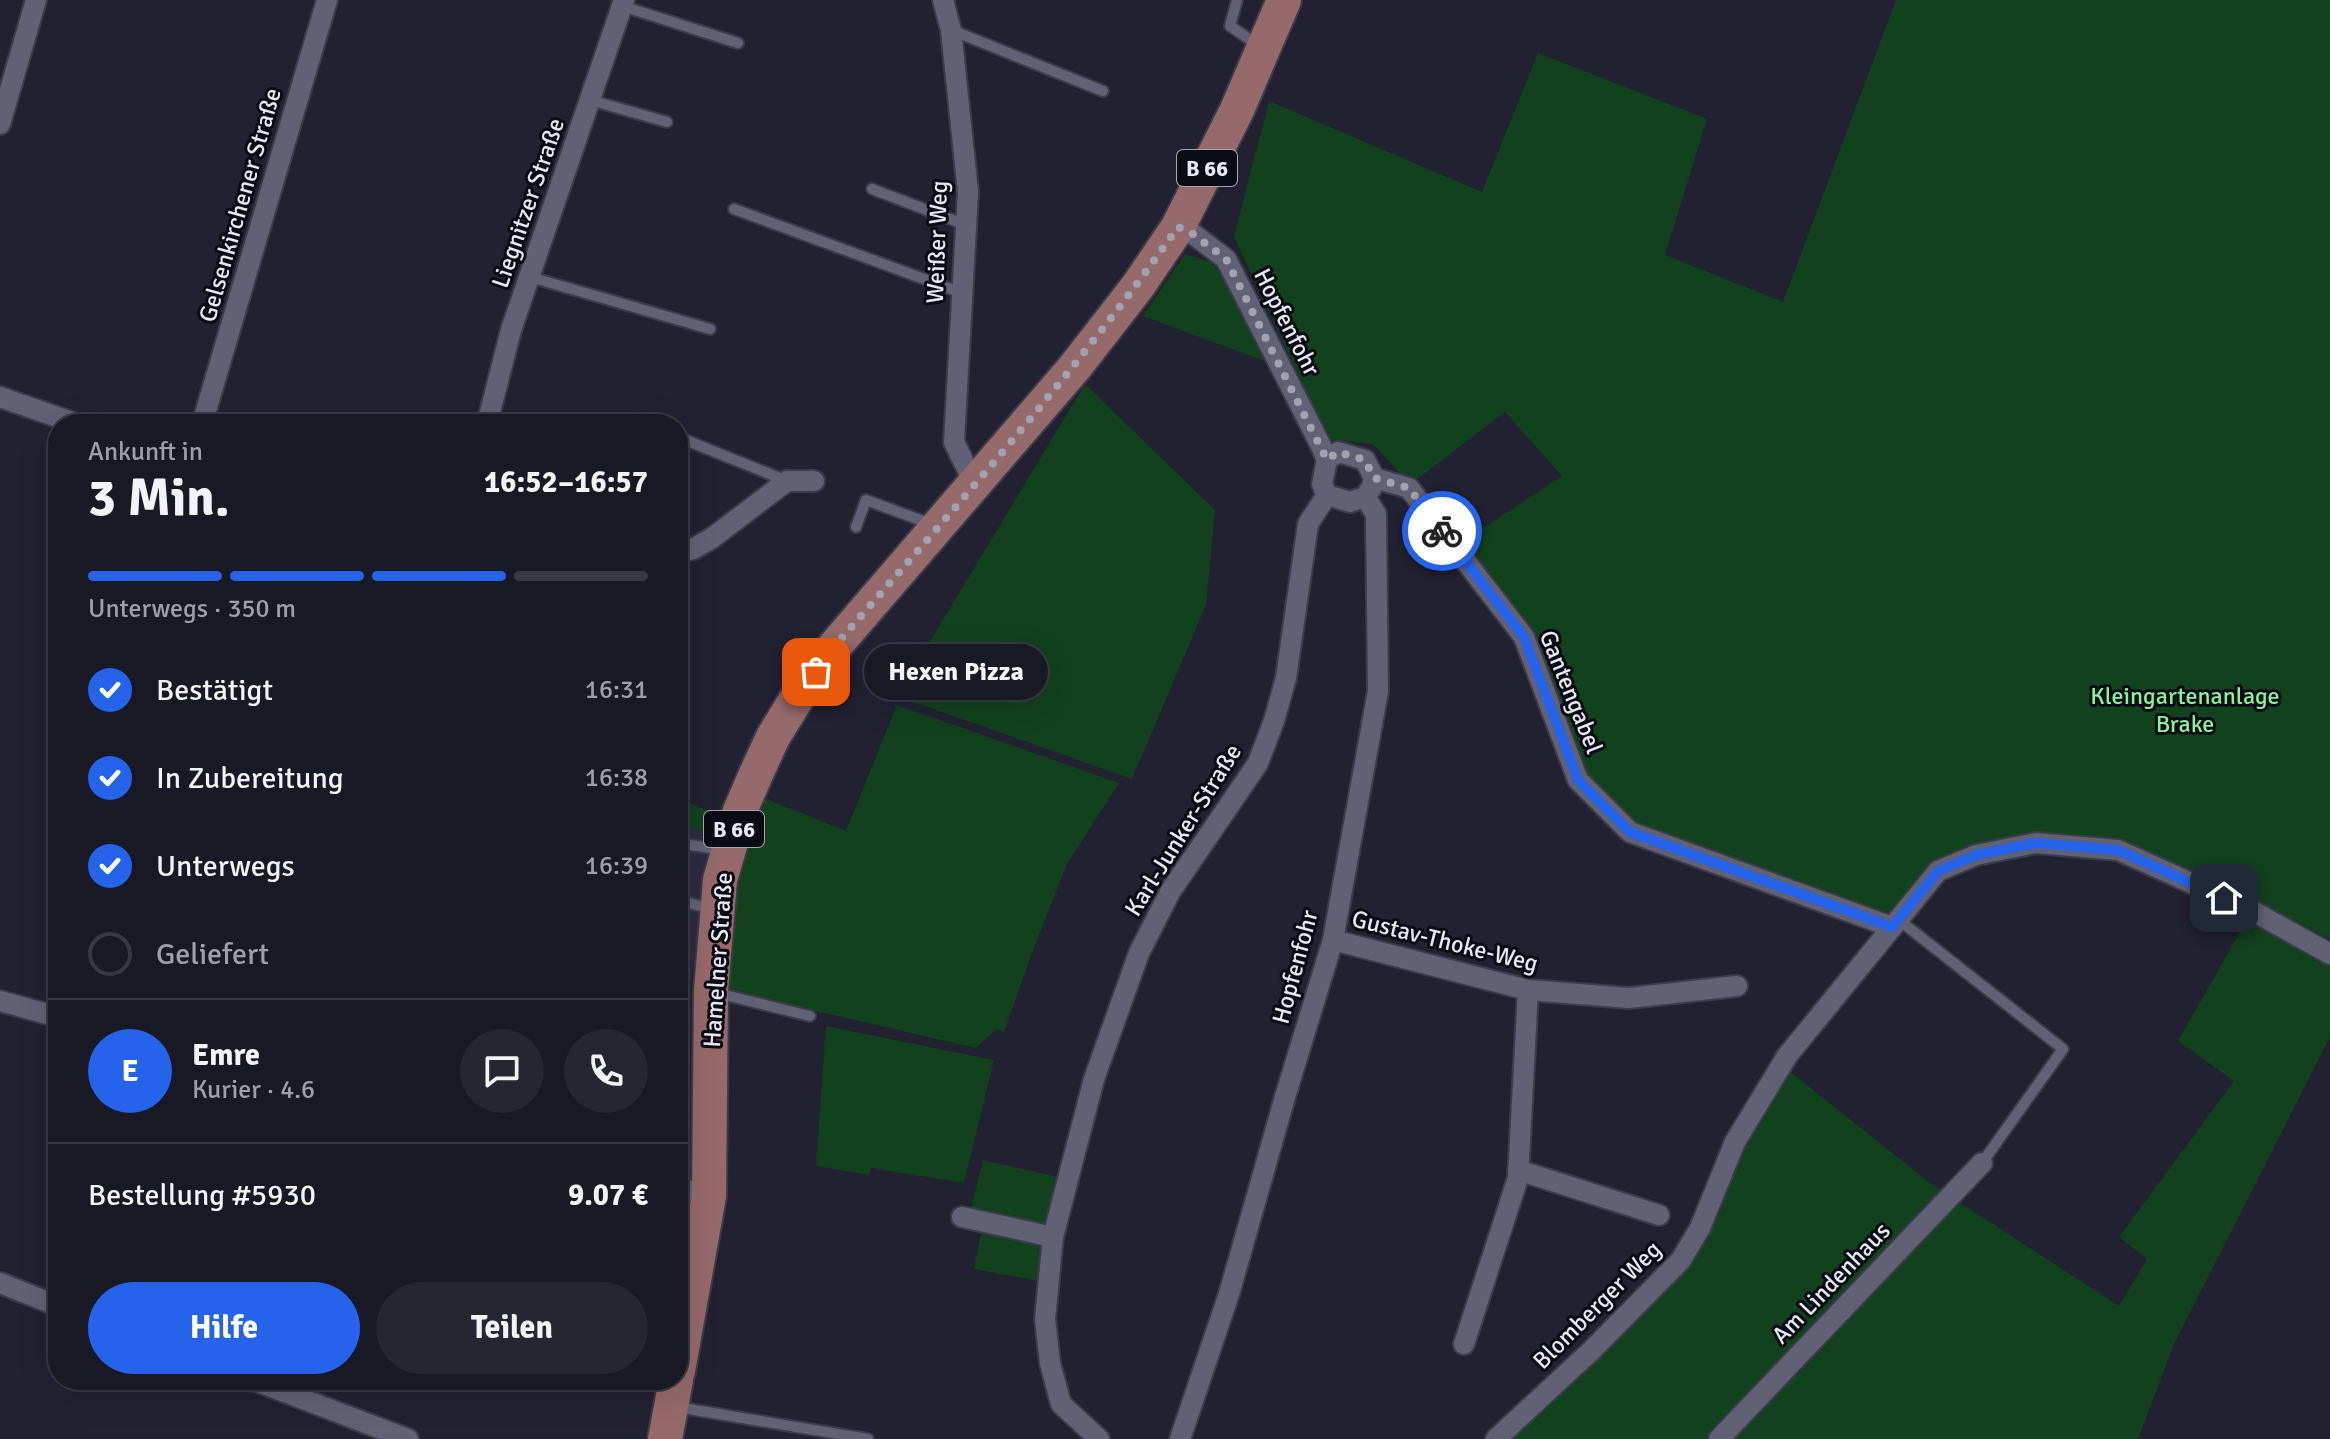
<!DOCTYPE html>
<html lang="de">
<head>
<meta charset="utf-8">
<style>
  :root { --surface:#191926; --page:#262632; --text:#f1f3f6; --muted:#9fa0a7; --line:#373843; --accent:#2563eb }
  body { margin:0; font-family:Signika,sans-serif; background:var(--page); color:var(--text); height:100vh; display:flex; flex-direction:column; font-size:30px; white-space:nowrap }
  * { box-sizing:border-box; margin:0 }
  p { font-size:26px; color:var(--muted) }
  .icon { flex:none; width:44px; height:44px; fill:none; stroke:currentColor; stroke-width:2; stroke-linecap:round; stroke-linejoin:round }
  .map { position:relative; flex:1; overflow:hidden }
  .details { position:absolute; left:48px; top:414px; width:640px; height:976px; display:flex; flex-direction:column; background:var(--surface); border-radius:32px; box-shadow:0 8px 32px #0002,0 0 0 2px var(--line) }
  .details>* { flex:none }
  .pin { position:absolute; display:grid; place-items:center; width:68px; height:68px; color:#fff; margin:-34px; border-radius:16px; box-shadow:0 4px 12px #0006 }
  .courier { position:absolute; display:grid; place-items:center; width:80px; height:80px; margin:-40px; border:6px solid #2563eb; border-radius:50%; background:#fff; color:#222; box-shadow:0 2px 10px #0007 }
  .bubble { position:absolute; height:56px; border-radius:28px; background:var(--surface); box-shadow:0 8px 32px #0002,0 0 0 2px var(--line); font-size:26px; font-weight:700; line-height:56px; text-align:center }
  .overview em { font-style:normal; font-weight:700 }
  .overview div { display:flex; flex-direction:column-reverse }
  .overview { display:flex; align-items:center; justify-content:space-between; height:136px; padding:0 40px }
  h1 { font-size:52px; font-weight:700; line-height:60px }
  .bar { display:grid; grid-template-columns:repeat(4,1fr); gap:12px 8px; align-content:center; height:96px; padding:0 40px }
  .bar i { height:10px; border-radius:6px; background:var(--line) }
  .bar .on { background:var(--accent) }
  .bar p { grid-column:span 4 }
  .line { display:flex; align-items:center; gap:20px; padding:0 40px; border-top:2px solid var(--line) }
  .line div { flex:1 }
  .round { display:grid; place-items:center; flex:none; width:84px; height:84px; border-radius:42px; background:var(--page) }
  ol { padding:0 40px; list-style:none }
  li { display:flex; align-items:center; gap:24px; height:88px }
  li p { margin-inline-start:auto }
  li .icon { padding:8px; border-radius:50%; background:var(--accent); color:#fff; stroke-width:4 }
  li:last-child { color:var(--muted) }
  li i { width:44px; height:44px; border:4px solid var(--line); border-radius:50% }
  .primary-button { display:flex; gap:16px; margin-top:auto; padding:16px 40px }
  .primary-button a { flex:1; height:92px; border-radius:48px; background:var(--accent); color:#fff; font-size:32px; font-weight:700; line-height:92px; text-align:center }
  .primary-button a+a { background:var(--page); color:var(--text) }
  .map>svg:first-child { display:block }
</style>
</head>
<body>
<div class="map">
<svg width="2330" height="1439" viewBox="0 0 2330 1439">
  <rect width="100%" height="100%" fill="#212132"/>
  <path fill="#2b2a41" d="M678,825L714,833L690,986L678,984Z"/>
  <g fill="#12411e">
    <path d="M1896,0H2330V939L2256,901L2122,842L2034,837L1938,871L1885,917L1631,826L1583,777L1535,643L1465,540L1562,476L1505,412L1416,480L1400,473L1373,444L1329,440L1234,237L1269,101L1482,192L1538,53L1707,119L1665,255L1783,302Z"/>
    <path d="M1185,254L1209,261L1226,279L1267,362L1143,316Z"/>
    <path d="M1085,384L1215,510L1206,605L1132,779L897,696Z"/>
    <path d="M897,705L1119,783L1067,864L1033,950L1004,1032L996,1029L976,1048L730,991L734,912L744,857L764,798L846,831Z"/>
    <path d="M678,799L719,815L714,833L678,825Z"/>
    <path d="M2248,918L2330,963V1037L2174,1344L2138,1439H1507L1689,1263L1742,1144L1788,1070L1930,1183L2119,1306L2147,1259L2119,1237L2234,1081L2178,1041Z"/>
    <path d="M826,1026L994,1060L964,1183L871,1168L869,1175L816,1166Z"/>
    <path d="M983,1160L1061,1178L1049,1230L970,1213Z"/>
    <path d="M982,1228L1046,1241L1039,1281L974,1269Z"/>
  </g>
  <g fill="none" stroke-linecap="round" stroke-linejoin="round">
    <defs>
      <g id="service">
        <path d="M1237,0L1230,26L1258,45"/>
        <path d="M622,6L738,43"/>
        <path d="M951,30L1103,91"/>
        <path d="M590,100L667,122"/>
        <path d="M872,189L966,225"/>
        <path d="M734,209L962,293"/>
        <path d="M530,277L710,329"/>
        <path d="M678,437L787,481"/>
        <path d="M856,527L866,500L931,524"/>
        <path d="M689,845L725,850"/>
        <path d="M678,900L711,909"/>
        <path d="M1899,920L2063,1049L1982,1163"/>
        <path d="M717,993L810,1016"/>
        <path d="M677,1407L868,1439"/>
      </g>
      <g id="minor">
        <path d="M943,0L951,30L968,192L954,442L974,483"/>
        <path d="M0,124L36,0"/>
        <path d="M1178,227L1193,234L1226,259L1321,446L1327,460L1322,484L1327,495L1350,502L1365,497L1372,487L1374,478L1365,460L1338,452L1327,460"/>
        <path d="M0,397L77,424"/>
        <path d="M202,424L327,0"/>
        <path d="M487,424L511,330L624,0"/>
        <path d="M1374,478L1409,488L1524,637L1578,780L1630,832L1892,927"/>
        <path d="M678,553L693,549L712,538L787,481H814"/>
        <path d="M1333,940L1528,990L1629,998L1737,986"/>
        <path d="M0,1001L58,1017"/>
        <path d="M1518,1170L1659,1215"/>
        <path d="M678,1187L709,1196"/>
        <path d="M962,1217L1053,1237"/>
        <path d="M0,1283L58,1306"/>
        <path d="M1464,1344L1518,1178L1528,990"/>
        <path d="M253,1380L408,1439"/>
        <path d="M1099,1439L1061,1404L1050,1363L1045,1319L1053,1237L1094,1079L1139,953L1170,892L1258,763L1274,721L1286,678L1308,524L1327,495"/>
        <path d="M1180,1439L1229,1294L1285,1097L1333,940L1378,691L1376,514L1365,497"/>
        <path d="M1496,1439L1591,1351L1681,1260L1700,1228L1735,1142L1787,1056L1938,871L1976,855L2036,843L2118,850L2251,910L2330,954"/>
        <path d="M1719,1439L1982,1163"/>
      </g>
      <g id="primary">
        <path d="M678,1371L709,1196L711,991L720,880L740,811L756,774L773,737L797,698L834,647L1075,367L1138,286L1178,227L1237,110L1284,0"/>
        <path d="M665,1439L676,1380"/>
      </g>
    </defs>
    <use href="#service" stroke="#3c3b49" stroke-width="14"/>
    <use href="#minor" stroke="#3c3b49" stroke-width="24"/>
    <use href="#primary" stroke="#3c3b49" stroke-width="38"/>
    <use href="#service" stroke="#606175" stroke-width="10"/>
    <use href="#minor" stroke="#606175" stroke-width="20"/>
    <use href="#primary" stroke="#96696b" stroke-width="34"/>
  </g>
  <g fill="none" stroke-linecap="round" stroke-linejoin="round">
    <path stroke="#a2a2b0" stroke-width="8" stroke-dasharray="0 14.4" d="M816,672L834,647C953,510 1074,375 1178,227L1193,234L1226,259L1327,460L1338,452L1365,460L1374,478L1409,488L1442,531"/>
    <path stroke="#2563eb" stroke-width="10" d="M1442,531L1524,637L1578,780L1630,832L1892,927L1938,871L1976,855L2036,843L2118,850L2224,898"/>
  </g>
  <g text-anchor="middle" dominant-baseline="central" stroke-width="6" stroke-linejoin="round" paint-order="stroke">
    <g fill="#0b0b13" stroke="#a6a6b0" stroke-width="2">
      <rect x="1177" y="150" width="60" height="36" rx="6"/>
      <rect x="704" y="811" width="60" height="36" rx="6"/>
    </g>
    <g font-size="22" font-weight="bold" fill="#e8e8f4">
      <text x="1207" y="168">B 66</text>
      <text x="734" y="829">B 66</text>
    </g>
    <g font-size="24" fill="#e8e8f4" stroke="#0b0b13">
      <text transform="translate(528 203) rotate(-71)">Liegnitzer Straße</text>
      <text transform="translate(240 205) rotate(-74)">Gelsenkirchener Straße</text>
      <text transform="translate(937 242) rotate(-88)">Weißer Weg</text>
      <text transform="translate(1287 322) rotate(63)">Hopfenfohr</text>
      <text transform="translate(1571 692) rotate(68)">Gantengabel</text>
      <text transform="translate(1183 830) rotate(-58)">Karl-Junker-Straße</text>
      <text transform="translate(1445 941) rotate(14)">Gustav-Thoke-Weg</text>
      <text transform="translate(718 960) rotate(-86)">Hamelner Straße</text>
      <text transform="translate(1295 967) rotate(-75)">Hopfenfohr</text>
      <text transform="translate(1831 1283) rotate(-46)">Am Lindenhaus</text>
      <text transform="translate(1597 1305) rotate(-45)">Blomberger Weg</text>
    </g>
    <g font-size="24" fill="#87f39c" stroke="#0b0b13">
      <text x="2185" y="696">Kleingartenanlage<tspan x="2185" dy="28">Brake</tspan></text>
    </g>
  </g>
</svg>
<div class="pin" style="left:816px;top:672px;background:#ea580c"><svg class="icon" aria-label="bag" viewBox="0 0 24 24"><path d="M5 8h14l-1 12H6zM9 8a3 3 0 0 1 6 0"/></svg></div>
<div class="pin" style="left:2224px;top:898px;background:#1f2937"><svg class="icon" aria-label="home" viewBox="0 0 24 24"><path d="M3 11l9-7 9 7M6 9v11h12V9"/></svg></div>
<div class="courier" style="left:1442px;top:531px"><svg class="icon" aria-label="bike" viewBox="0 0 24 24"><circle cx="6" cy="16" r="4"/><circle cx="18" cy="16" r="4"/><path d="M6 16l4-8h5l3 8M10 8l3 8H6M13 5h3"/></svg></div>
<div class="bubble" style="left:864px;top:644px;width:184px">Hexen Pizza</div>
<section class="details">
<div class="overview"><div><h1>3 Min.</h1><p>Ankunft in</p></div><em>16:52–16:57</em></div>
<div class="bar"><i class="on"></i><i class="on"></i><i class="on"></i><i></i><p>Unterwegs · 350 m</p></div>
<ol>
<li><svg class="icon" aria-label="check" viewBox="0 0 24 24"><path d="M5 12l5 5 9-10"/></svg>Bestätigt<p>16:31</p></li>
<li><svg class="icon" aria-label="check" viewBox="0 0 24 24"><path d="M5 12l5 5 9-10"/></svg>In Zubereitung<p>16:38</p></li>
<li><svg class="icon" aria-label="check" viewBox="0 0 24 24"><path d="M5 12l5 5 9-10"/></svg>Unterwegs<p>16:39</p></li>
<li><i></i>Geliefert</li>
</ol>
<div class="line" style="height:144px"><b class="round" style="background:var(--accent);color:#fff">E</b><div><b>Emre</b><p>Kurier · 4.6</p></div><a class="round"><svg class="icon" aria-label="chat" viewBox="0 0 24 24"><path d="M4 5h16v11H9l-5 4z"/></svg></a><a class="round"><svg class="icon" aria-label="phone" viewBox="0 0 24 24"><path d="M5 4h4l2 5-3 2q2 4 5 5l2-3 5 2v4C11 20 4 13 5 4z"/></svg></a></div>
<div class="line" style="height:104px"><div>Bestellung #5930</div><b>9.07 €</b></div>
<div class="primary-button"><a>Hilfe</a><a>Teilen</a></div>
</section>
</div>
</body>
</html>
